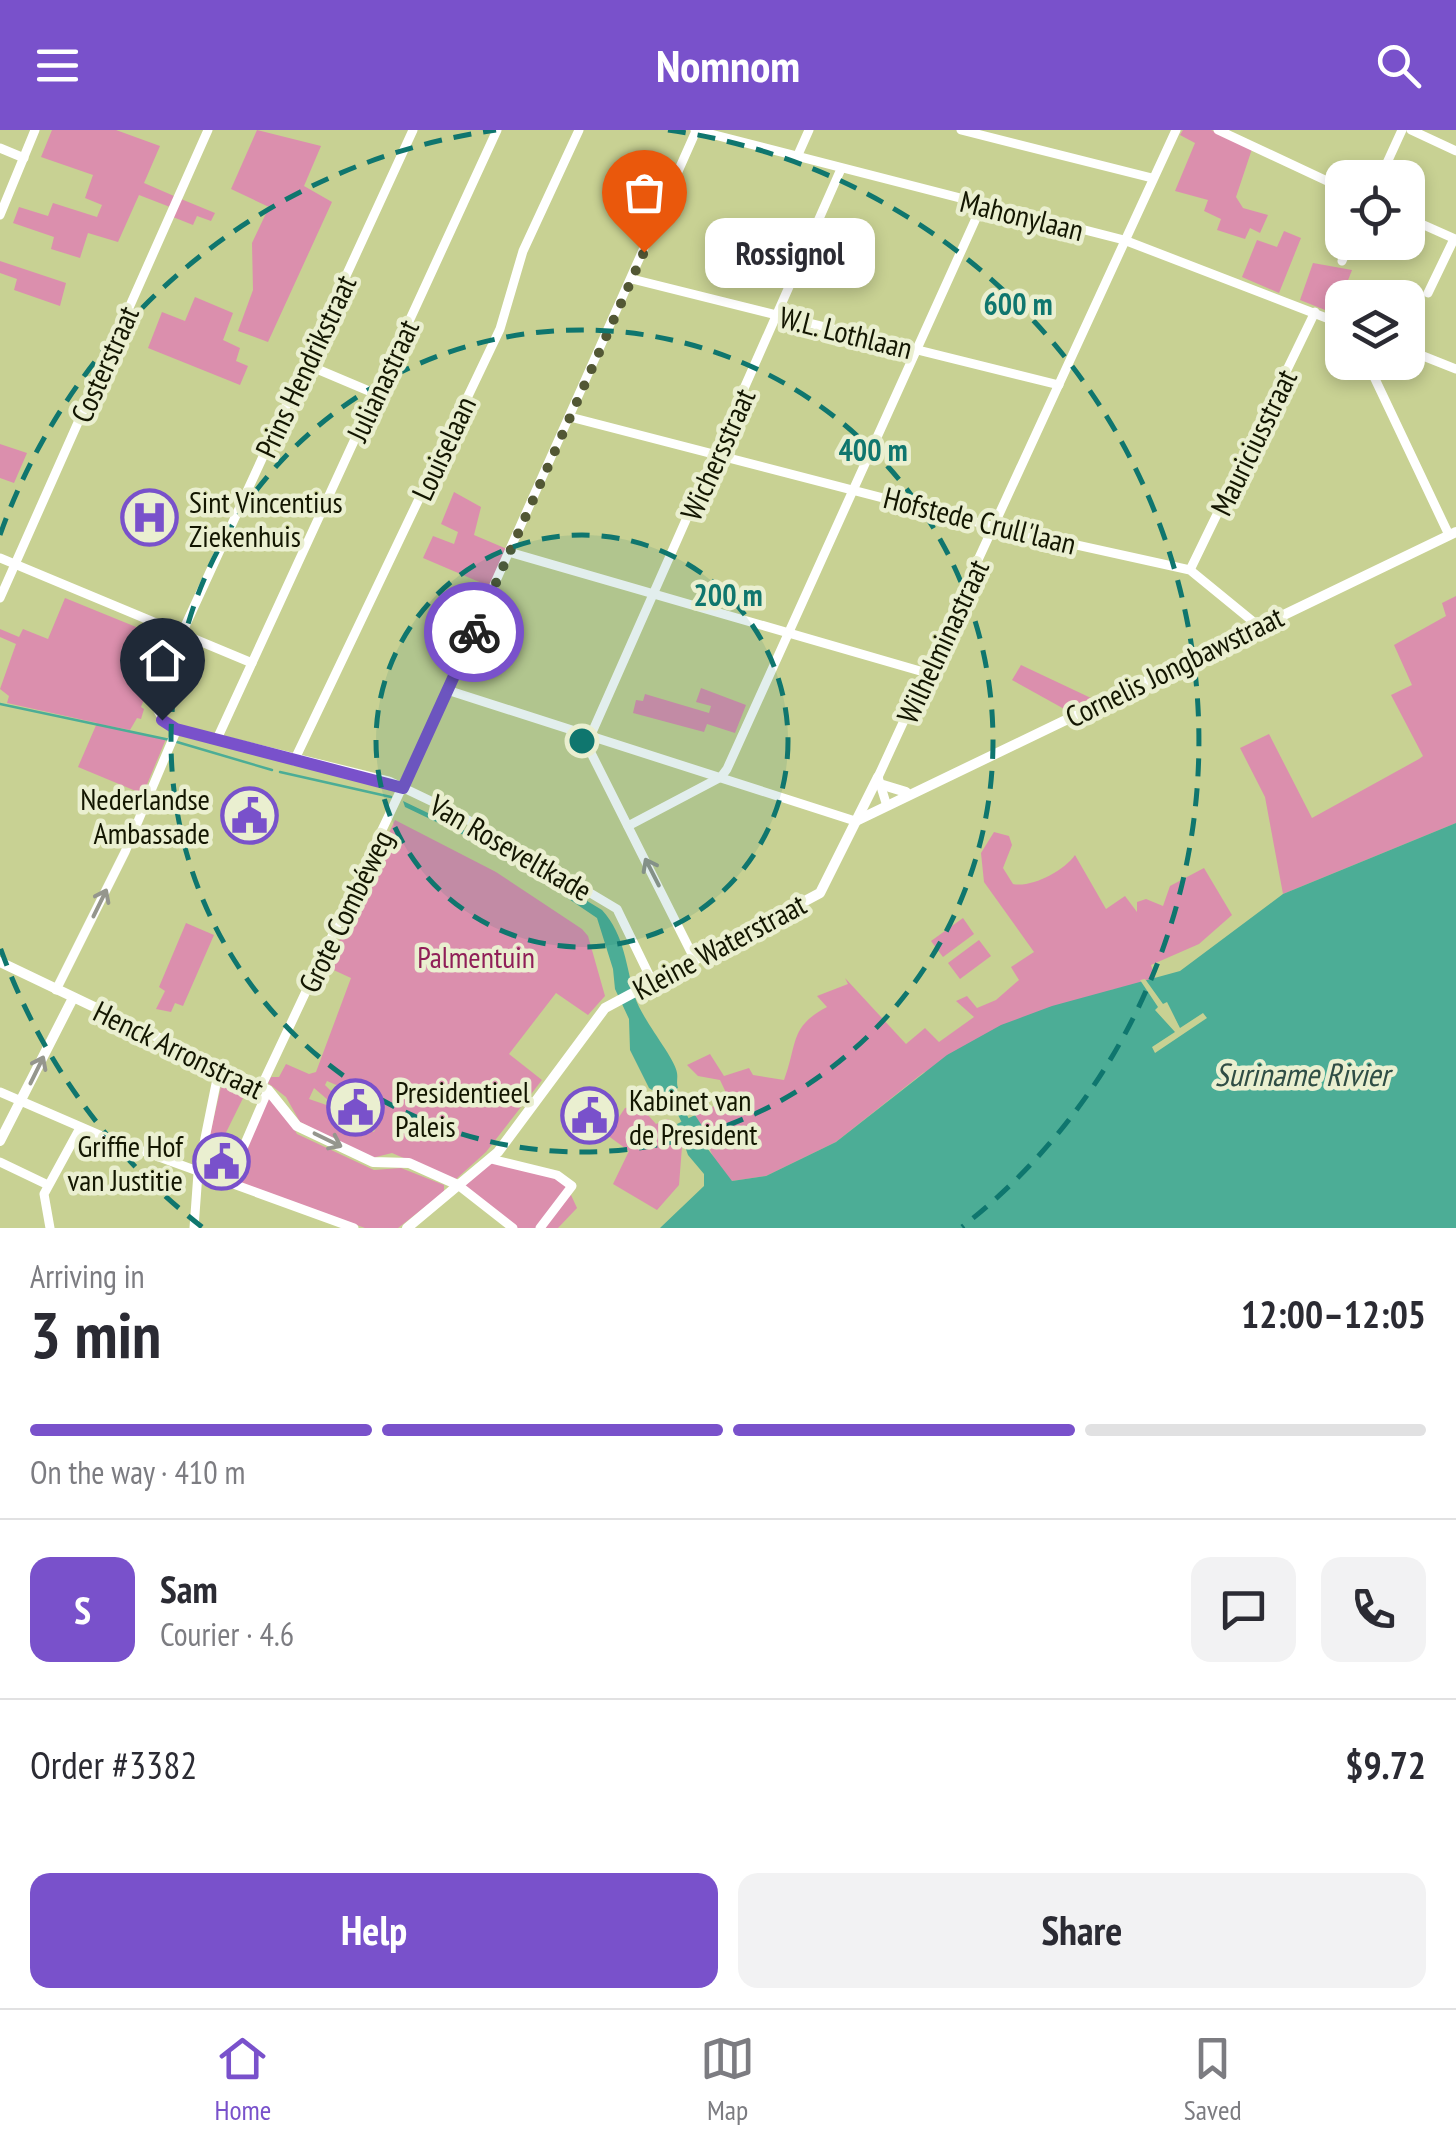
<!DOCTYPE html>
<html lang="en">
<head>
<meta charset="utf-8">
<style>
  :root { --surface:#fff; --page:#f2f2f3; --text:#2b2b33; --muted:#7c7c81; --line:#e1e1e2; --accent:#7951cb }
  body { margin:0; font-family:"PT Sans Narrow",sans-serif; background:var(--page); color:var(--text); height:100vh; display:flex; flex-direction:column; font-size:38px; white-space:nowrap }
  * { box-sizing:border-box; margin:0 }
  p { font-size:32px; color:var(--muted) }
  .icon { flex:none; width:55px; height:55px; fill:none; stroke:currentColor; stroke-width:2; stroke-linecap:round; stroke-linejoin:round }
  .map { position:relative; height:1098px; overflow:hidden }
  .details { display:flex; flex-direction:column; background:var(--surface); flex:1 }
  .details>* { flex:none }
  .controls { position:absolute; left:1325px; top:30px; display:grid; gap:20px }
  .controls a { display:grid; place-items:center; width:100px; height:100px; border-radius:20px; background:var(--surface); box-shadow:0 5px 15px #0003; font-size:50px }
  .pin { position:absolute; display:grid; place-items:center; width:85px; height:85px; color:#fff; margin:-102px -42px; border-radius:50% 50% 50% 0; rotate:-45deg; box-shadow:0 0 10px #0007 }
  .pin .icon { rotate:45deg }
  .courier { position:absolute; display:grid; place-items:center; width:100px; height:100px; margin:-50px; border:8px solid #7951cb; border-radius:50%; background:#fff; color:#222; box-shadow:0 2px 12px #0007 }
  .bubble { position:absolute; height:70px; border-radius:20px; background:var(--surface); box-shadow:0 5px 15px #0003; font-size:32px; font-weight:700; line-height:70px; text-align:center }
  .head em { font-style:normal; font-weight:700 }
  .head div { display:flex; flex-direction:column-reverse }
  .head { display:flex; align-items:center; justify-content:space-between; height:170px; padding:0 30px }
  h1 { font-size:65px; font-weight:700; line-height:75px }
  .bar { display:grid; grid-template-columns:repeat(4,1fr); gap:15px 10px; align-content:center; height:120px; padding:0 30px }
  .bar i { height:12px; border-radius:8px; background:var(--line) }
  .bar .on { background:var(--accent) }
  .bar p { grid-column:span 4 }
  .line { display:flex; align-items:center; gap:25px; padding:0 30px; border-top:2px solid var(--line) }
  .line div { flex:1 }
  .round { display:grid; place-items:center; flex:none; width:105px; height:105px; border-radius:20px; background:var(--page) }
  .button { display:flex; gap:20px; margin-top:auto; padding:20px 30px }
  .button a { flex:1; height:115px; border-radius:20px; background:var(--accent); color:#fff; font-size:40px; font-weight:700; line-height:115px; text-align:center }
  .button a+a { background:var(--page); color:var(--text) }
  header { display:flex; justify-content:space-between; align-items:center; height:130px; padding:0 30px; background:var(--accent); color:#fff; font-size:45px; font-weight:700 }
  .menu { display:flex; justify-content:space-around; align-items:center; height:140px; border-top:2px solid var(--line); background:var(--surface); font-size:28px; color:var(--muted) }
  .menu a { display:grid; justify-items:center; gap:5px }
  .menu .on { color:var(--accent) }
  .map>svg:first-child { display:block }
</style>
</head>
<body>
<header><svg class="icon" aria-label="menu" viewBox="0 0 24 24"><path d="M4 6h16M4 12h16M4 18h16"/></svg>Nomnom<svg class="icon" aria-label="search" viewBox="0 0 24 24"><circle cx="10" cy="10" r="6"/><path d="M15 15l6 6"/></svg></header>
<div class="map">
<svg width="1456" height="1098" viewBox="0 0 1456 1098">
  <rect width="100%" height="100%" fill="#c8d193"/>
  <g fill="#db8fad" fill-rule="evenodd">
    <path d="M52,0H116L160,16L144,53L174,66L170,77L139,65L118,112L88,103L80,128L51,119L54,107L13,93L19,77L48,86L53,73L97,87L102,75L85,68L93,45L41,27Z"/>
    <path d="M257,0L321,16L304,56L332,72L268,212L238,201L253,160L252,113L269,77L231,59Z"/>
    <path d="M1183,0H1211L1252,19L1236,67L1243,78L1268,85L1260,103L1250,98L1245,109L1217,100L1221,89L1204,81L1208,70L1175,61L1195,13L1180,5Z"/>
    <path d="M181,69L215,83L211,91L197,86L193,95L173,87Z"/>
    <path d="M1284,101L1301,108L1279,163L1242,147L1257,110L1277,117Z"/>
    <path d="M0,131L66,153L60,176L14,160L17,149L0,143Z"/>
    <path d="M1313,133L1352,140L1335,184L1300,170Z"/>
    <path d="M195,167L233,183L223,210L240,218L236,231L248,236L240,255L148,218L162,182L185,191Z"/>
    <path d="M0,314L27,323L14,353L0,348Z"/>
    <path d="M454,362L481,377L474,405L507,419L491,457L423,428L433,406L454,414L458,402L441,394Z"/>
    <path d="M1456,466V693L1283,764L1265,667L1240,618L1269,604L1312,688L1419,629L1423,626L1391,565L1412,555L1394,515L1446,486L1442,473Z"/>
    <path d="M65,468L168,510L141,577L144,579L141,589L137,588L130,600L99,594L166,609L143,664L78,637L97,593L7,573L9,566L0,559L16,514L0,507V499L19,507L23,499L48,509Z"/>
    <path d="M1021,535L1091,568L1066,580L1012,550Z"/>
    <path d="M701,558L746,575L735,603L707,594L704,602L633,583L636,570L643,571L645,564L709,583L711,576L696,572Z"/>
    <path d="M395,690L496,742L582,799L588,806L605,866L588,885L556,863L509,924L542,950L486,1022L455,1050L392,1023L372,1028L300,992L286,967L268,953L271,947H279L286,934L309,944L316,942L351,848L327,837ZM327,951L376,972V981L381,985L374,1002L357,995L353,1001L343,996L341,980L309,969L314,958L328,970L333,963L325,955Z"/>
    <path d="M994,702L1009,706L1012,715L1003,738L1013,754C1031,758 1064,741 1075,725L1106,779L1125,766L1137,782V772L1146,769L1163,776L1170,756L1204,738L1232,785L1199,814L1151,835L1156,850L1111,860L923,943L836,1012L766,1046L732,1051C711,1035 707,1006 695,985L729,969L720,950L698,946L687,935L710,924L724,946L749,938L753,945L784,950C798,913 789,897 827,877L817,866L848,854L845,848L906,914L925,898L939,912L974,887L956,871L967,866L977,878L996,870L1019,850L1011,837L1034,822L984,752L981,723Z"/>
    <path d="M963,788L974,804L943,827L931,811Z"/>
    <path d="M186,793L214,805L183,876L175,873L171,882L156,879L165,861L159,857Z"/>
    <path d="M979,810L991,826L960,849L948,833Z"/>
    <path d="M229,947L249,956L207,1041L203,1035L223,948Z"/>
    <path d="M267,965L280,975L297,1004L374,1040L401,1038L444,1055V1062L398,1098H365L231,1049Z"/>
    <path d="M639,975L656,994L668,989L683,1004L679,1055L657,1080L613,1054L629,1021L607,1005L625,978Z"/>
    <path d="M491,1029L565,1052L577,1078L558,1098H513L458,1055Z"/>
  </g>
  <g fill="#4cad96">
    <path d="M403,671L495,715L602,780C625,805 626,837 635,867C642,890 676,929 677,943C678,948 676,953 678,958L662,966L649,958L630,920L629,889L615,859L613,839L597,788L499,722L405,677Z"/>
    <path d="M1456,693V1098H660L704,1056V1044L688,1025L677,994L695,985L708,1005L704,1014L732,1051L766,1046L836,1012L947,925L1001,895L1052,876L1180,841L1283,764Z"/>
  </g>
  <path fill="#c8d193" d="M1145,849L1163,874L1167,872L1180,898L1203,883L1207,888L1155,923L1152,917L1175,902L1155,880L1158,877L1140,850Z"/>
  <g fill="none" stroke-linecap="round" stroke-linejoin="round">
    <g stroke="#4cad96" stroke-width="2.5">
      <path d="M0,574L170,610"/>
      <path d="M177,612L272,640"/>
      <path d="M280,642L391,667"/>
    </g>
    <path stroke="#4cad96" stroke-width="8" d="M671,962L685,990"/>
    <g stroke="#fff" stroke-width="9">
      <path d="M413,0L181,505L155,575L163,590L177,599L389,651L458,684L617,779L652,851"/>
      <path d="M695,0L1124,110L1342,194"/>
      <path d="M961,0L1152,48"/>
      <path d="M1218,0L1342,58"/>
      <path d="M1411,0L1456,21"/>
      <path d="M0,18L24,28"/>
      <path d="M797,27L809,0"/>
      <path d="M1380,48L1402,0"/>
      <path d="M0,85L35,0"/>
      <path d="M1408,88L1455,109"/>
      <path d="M1342,131L1350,112"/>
      <path d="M632,149L1059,255"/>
      <path d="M1428,163L1454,109"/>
      <path d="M1408,220L1456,239"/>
      <path d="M1367,232L1449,405"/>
      <path d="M305,234L376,264"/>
      <path d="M570,287L995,397L1190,440L1256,494"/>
      <path d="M509,422L927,543"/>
      <path d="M0,428L252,533"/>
      <path d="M1190,440L1315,182"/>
      <path d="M0,468L208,0"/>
      <path d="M447,560L855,691"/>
      <path d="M217,609L497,0"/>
      <path d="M294,631L500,199L523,121L579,0"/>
      <path d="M886,673L878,647L1176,0"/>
      <path d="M628,696L721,647L727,639L982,75"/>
      <path d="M695,830L589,619L590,607L841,39"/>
      <path d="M56,860L125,722L177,599"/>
      <path d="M261,957L438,581L696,1"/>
      <path d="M0,962L104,1007L354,1098"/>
      <path d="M491,1029L557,1045L572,1056L540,1098"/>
      <path d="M0,1032L48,1055"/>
      <path d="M228,1053L268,960"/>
      <path d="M458,1055L513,1098"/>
      <path d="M50,1098L44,1064L80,998"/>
      <path d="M194,1098L198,1043L219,939"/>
    </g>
    <g stroke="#fff" stroke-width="10">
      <path d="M883,655L906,662"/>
      <path d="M856,691L1456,402"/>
      <path d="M0,832L268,960L297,996L373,1032L409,1033L458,1055"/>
      <path d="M0,1011L73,868"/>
      <path d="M407,1098L498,1022L605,878L820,763L878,647"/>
    </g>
  </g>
  <defs><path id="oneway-shaft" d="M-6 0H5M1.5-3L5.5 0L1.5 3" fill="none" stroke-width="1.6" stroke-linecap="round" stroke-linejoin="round" transform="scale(2.5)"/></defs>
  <g stroke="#95968d">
    <use href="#oneway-shaft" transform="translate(652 742) rotate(-117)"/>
    <use href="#oneway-shaft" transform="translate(100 773) rotate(-64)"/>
    <use href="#oneway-shaft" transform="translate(37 940) rotate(-64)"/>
    <use href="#oneway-shaft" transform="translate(328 1010) rotate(26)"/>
  </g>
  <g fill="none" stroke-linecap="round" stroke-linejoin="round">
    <path stroke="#525734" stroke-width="10" stroke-dasharray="0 18" d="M474,502L644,122"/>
    <path stroke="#7951cb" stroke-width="12" d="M162,590L176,599L403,658L474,502"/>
  </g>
  <circle cx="582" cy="611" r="206" fill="#0f766e" fill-opacity=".12"/>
  <g fill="none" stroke="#0f766e" stroke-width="5" stroke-dasharray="18 12">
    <circle cx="582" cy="611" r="206"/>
    <circle cx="582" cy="611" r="411"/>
    <path d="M202 1097A617 617 0 0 1 0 817M0 405A617 617 0 0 1 496 0M668 0A617 617 0 0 1 962 1097"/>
  </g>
  <defs>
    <symbol id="hospital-ring" viewBox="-11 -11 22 22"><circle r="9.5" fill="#eaefd0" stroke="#7951cb" stroke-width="1.5"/><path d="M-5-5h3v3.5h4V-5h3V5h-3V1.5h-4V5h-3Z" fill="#7951cb"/></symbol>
    <symbol id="civic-ring" viewBox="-11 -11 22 22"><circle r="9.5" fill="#eaefd0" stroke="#7951cb" stroke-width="1.5"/><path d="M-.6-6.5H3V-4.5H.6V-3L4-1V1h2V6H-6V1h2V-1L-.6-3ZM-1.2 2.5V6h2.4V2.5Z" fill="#7951cb"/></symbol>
  </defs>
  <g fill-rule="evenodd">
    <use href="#hospital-ring" x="118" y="356" width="63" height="63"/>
    <use href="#civic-ring" x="218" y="654" width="63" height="63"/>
    <use href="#civic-ring" x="324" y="946" width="63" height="63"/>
    <use href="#civic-ring" x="558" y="954" width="63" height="63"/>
    <use href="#civic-ring" x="190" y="1000" width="63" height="63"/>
  </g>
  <g text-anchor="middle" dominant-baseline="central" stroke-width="9" stroke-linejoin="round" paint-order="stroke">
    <g font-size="30" fill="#131601" stroke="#eaefd0">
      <text transform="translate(1022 85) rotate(14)">Mahonylaan</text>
      <text transform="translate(846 202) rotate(14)">W.L. Lothlaan</text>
      <text transform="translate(104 234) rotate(-66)">Costerstraat</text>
      <text transform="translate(305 236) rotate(-65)">Prins Hendrikstraat</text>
      <text transform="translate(382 250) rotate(-65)">Julianastraat</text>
      <text transform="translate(1253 312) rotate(-64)">Mauriciusstraat</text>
      <text transform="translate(443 318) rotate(-65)">Louiselaan</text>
      <text transform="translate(717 324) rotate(-66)">Wichersstraat</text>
      <text transform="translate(980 390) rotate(14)">Hofstede Crull'laan</text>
      <text transform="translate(942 511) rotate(-65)">Wilhelminastraat</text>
      <text transform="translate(1174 536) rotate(-26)">Cornelis Jongbawstraat</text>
      <text transform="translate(511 717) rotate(30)">Van Roseveltkade</text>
      <text transform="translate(345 781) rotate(-64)">Grote Combéweg</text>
      <text transform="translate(719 816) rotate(-28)">Kleine Waterstraat</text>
      <text transform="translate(179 919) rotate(26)">Henck Arronstraat</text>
    </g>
    <g font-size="30" fill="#131601" stroke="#eaefd0" text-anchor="start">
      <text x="189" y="371">Sint Vincentius<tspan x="189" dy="34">Ziekenhuis</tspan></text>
      <text x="210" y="668" text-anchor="end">Nederlandse<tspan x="210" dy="34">Ambassade</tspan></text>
      <text x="395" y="961">Presidentieel<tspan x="395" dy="34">Paleis</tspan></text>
      <text x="629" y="969">Kabinet van<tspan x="629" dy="34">de President</tspan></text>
      <text x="183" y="1015" text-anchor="end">Griffie Hof<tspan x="183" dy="34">van Justitie</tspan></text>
    </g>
    <g font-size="30" fill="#901f58" stroke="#eaefd0">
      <text x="476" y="826">Palmentuin</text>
    </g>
    <g font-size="32" font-style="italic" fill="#2f4d45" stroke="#eaefd0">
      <text x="1302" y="944">Suriname Rivier</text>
    </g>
  </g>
  <circle cx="582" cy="611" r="15" fill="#0f766e" stroke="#eaefd0" stroke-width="5"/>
  <g font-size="30" text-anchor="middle" font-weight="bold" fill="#0f766e" stroke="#eaefd0" stroke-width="9" stroke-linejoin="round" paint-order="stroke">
    <text x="1018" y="185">600 m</text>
    <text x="873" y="331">400 m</text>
    <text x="728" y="476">200 m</text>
  </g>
</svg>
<div class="controls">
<a><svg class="icon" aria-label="locate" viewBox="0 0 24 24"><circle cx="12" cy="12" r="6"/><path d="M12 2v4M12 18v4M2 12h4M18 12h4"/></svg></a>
<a><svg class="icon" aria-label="layers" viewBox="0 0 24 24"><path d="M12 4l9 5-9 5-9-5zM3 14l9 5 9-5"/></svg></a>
</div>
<div class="pin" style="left:644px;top:122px;background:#ea580c"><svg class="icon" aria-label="bag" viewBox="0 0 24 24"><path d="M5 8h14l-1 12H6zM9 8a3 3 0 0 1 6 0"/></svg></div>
<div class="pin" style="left:162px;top:590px;background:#1f2937"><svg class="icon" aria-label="home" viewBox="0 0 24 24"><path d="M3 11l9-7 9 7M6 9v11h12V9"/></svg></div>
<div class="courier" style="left:474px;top:502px"><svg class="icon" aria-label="bike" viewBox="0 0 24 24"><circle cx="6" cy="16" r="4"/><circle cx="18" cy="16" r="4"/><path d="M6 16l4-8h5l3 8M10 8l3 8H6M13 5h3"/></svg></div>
<div class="bubble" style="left:705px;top:88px;width:170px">Rossignol</div>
</div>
<section class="details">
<div class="head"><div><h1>3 min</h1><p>Arriving in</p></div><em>12:00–12:05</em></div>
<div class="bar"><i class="on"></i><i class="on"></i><i class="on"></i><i></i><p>On the way · 410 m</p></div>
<div class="line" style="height:180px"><b class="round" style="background:var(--accent);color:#fff">S</b><div><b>Sam</b><p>Courier · 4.6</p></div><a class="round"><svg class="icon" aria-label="chat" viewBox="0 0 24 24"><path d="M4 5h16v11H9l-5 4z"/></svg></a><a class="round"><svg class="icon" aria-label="phone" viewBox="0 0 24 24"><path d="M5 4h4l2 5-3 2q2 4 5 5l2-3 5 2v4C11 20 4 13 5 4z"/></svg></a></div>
<div class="line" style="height:130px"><div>Order #3382</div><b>$9.72</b></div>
<div class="button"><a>Help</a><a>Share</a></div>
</section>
<nav class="menu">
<a class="on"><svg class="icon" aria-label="home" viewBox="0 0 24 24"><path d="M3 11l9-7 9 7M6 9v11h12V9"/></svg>Home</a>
<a><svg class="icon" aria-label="map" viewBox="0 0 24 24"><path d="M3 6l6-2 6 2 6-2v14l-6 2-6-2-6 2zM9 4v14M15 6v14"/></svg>Map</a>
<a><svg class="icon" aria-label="saved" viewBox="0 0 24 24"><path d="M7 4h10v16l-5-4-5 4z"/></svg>Saved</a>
</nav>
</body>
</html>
